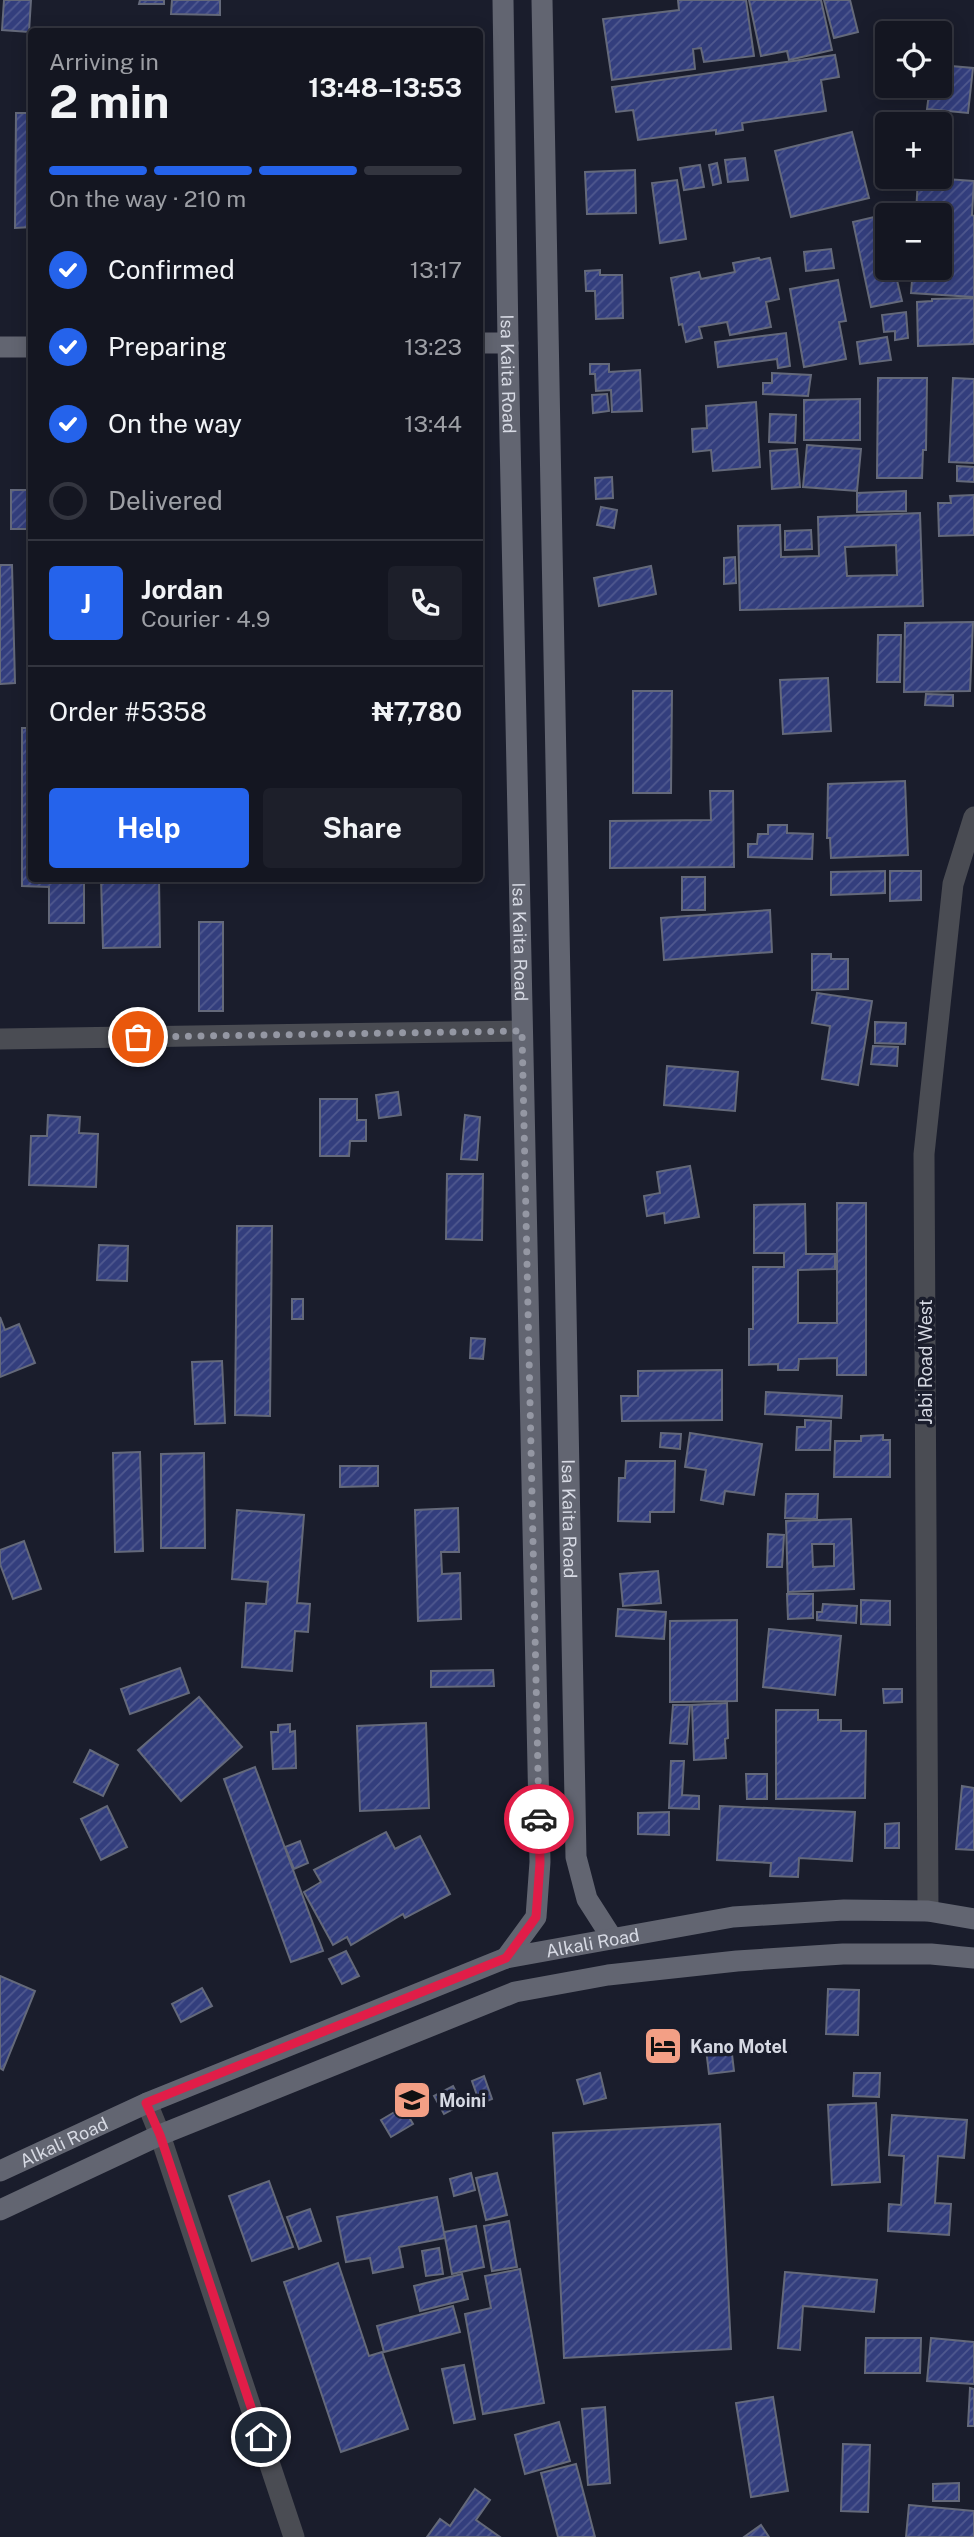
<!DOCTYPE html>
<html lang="en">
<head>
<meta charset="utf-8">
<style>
  :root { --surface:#141621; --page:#1d1f2a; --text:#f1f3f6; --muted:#9d9fa5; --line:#33353f; --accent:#2563eb }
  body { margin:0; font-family:"Public Sans",sans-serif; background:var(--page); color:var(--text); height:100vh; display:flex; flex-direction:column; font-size:26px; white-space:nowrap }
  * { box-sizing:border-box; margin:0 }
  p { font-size:23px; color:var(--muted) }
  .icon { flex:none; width:38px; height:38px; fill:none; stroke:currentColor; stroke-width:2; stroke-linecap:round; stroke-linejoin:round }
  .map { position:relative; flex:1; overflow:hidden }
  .drawer { position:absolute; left:28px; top:28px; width:455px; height:854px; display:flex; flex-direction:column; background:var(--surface); border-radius:7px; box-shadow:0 4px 18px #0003,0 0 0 2px var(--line) }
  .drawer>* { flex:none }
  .buttons { position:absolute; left:875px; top:21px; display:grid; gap:14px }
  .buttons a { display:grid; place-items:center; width:77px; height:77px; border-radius:7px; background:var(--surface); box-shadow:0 4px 18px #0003,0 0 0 2px var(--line); font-size:35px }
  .pin { position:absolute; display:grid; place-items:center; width:60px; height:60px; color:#fff; margin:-30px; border:4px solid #fff; border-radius:50%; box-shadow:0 2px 7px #0007 }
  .courier { position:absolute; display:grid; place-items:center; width:70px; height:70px; margin:-35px; border:5px solid #e11d48; border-radius:50%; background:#fff; color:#222; box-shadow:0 2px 9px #0007 }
  .overview em { font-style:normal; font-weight:700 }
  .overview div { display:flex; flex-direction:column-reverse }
  .overview { display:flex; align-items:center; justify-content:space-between; height:119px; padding:0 21px }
  h1 { font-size:46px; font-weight:700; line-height:52px }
  .bar { display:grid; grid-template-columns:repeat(4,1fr); gap:10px 7px; align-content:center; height:84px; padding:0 21px }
  .bar i { height:9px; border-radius:5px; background:var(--line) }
  .bar .on { background:var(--accent) }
  .bar p { grid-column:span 4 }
  .line { display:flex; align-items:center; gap:18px; padding:0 21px; border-top:2px solid var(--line) }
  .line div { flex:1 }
  .round { display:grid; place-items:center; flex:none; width:74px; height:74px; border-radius:7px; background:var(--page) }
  ol { padding:0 21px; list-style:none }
  li { display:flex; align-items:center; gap:21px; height:77px }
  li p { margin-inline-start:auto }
  li .icon { padding:7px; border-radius:50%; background:var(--accent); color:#fff; stroke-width:4 }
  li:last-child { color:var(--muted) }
  li i { width:38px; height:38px; border:4px solid var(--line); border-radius:50% }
  .button { display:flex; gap:14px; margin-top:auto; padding:14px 21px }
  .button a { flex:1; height:80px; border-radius:7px; background:var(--accent); color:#fff; font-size:28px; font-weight:700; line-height:80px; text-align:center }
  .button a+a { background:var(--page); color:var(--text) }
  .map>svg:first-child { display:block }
</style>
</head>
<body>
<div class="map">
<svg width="974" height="2537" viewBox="0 0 974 2537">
  <defs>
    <pattern id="building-hatch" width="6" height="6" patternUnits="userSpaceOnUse" patternTransform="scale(1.75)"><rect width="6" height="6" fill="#333e7d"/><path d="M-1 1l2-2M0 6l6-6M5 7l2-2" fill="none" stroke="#50598f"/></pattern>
  </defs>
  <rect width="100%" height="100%" fill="#1a1d2c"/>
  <g fill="url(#building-hatch)" stroke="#64697a" stroke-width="2" fill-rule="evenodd">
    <path d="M4,0H31L29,32L2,30Z"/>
    <path d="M140,0H164V4H139Z"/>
    <path d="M172,0H220V15L171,14Z"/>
    <path d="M678,0H746L754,56L704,62L701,48L693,49L695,69L612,80L603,19L679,10Z"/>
    <path d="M749,0H821L832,50L789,60L787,51L761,56Z"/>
    <path d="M824,0H850L858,32L834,38Z"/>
    <path d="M835,55L839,77L821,80L826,111L742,123L743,130L716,134V130L638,140L633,110L616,112L612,87Z"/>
    <path d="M940,65L973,68L968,113L927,109L930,86H940Z"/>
    <path d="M16,113H32V227L15,228Z"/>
    <path d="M852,132L869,198L791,217L775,151Z"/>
    <path d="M745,158L748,180L728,182L725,160Z"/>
    <path d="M717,163L721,183L713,185L709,165Z"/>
    <path d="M700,165L704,187L684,190L680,168Z"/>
    <path d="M635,170L636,213L587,214L585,172Z"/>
    <path d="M918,177L974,181L972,215L974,216V297L911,293L913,268H940V215H916Z"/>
    <path d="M677,180L686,239L660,243L652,183Z"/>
    <path d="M883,215L887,235V268H894L902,301L871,307L853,222Z"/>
    <path d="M831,249L834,268L806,271L804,252Z"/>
    <path d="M759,258L760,260L770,258L779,299L766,302L771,327L730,335L727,322L699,327L702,338L686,342L682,324L679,325L671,278L699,272L701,279L735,272L733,263Z"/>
    <path d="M600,270V275H622L623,318L596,319L595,291H586L585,271Z"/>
    <path d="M838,280L846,321L839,322L846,359L804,367L790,289Z"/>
    <path d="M974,298V344L918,346L917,302L932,301V299Z"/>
    <path d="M906,312L908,338L895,340V331L884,332L882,315Z"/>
    <path d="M786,333L790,366L778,368L777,359L718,367L715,342Z"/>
    <path d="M887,337L891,360L860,364L857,342Z"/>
    <path d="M590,364H609V372L640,370L642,411L612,412L611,390L596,391L595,374H590Z"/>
    <path d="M772,373L811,375L808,396L763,394V383H772Z"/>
    <path d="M878,378H927L926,450H923L922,478H877Z"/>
    <path d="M953,378L974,379V463L949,462Z"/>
    <path d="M607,394L609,411L593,413L592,395Z"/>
    <path d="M860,399V440H804V400Z"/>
    <path d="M756,402L760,467L713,471L711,450L693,452L692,429L707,428L706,406Z"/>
    <path d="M770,414L796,415L795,443L769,442Z"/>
    <path d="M807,445L861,449L857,491L803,487Z"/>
    <path d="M797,449L800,487L772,489L770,451Z"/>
    <path d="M957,466L974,467V482L957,481Z"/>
    <path d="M612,477L613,498L596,499L595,478Z"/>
    <rect x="11" y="490" width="21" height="39"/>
    <path d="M906,491V511L857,512V493Z"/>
    <path d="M974,495V535L939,536L938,503H951L950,496Z"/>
    <path d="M601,507L617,510L614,528L597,525Z"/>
    <path d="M920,513L923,606L740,610L738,526L780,525L781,557L819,556L818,517ZM896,545L897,575L847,576L845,547Z"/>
    <path d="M811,530L812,549L785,550V531Z"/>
    <path d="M735,557L736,583L724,584V558Z"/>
    <path d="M0,565H12L15,683L0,684Z"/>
    <path d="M651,566L656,594L599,606L594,578Z"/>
    <path d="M973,622L970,691L904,692L905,623Z"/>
    <path d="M878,635H901L900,682H877Z"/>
    <path d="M828,678L831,731L783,734L780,680Z"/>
    <path d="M633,691H672L671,793H633Z"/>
    <path d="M926,694L953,695V706L925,705Z"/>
    <path d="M22,728H32V878H84V923H49V887L22,886Z"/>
    <path d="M905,781L908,855L831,858L830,838H827L828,784Z"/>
    <path d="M710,791H733L734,867L610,868V821L711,820Z"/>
    <path d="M768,825H787V833L813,834L812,859L748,857V844H757L758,834H768Z"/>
    <path d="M885,871V893L831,895V872Z"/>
    <path d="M890,871H921V900L890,901Z"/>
    <rect x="682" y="877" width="23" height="33"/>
    <path d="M101,878H159L160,947L103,948Z"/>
    <path d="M770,910L772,952L664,960L661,918Z"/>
    <rect x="199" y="922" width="24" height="89"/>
    <path d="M812,954H831V959H848V989L812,990Z"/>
    <path d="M817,993L872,1001L858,1085L822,1079L830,1026L812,1023Z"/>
    <path d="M875,1022L906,1023L905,1044L875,1043Z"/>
    <path d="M873,1046L898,1047L897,1066L871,1064Z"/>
    <path d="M667,1066L738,1072L735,1111L664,1105Z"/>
    <path d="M398,1092L401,1115L379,1118L376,1095Z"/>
    <path d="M320,1099H357V1120H366V1141H350L349,1156H320Z"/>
    <path d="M48,1115L80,1117L79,1133L98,1134L96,1187L29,1185L31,1136H47Z"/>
    <path d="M465,1115L480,1117L477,1160L461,1159Z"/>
    <path d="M690,1166L699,1217L665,1223L664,1213L647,1216L644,1196L660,1193L657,1172Z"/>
    <path d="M447,1174H483L482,1240L446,1239Z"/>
    <path d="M837,1203H866V1375H837V1358L799,1359L798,1370H778V1364L749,1365V1329H753V1267H784V1253H754V1205L805,1204L806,1254H835V1269L798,1270V1323H837Z"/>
    <path d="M237,1226H272L270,1416L235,1415Z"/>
    <path d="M99,1245L128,1246L127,1281L97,1280Z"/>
    <rect x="292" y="1299" width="11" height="20"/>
    <path d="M0,1317L5,1330L19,1324L35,1363L0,1377Z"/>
    <path d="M471,1338L485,1339L483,1359L470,1358Z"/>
    <path d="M222,1361L225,1423L195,1424L192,1362Z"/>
    <path d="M722,1370V1420L622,1421L621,1396H638V1371Z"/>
    <path d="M766,1392L842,1396L841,1418L765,1414Z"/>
    <path d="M805,1420L831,1421L830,1450H796L797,1427H805Z"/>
    <path d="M661,1433L681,1434L680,1449L660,1447Z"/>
    <path d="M690,1433L762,1444L754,1495L725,1491L723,1504L701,1500L706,1470L685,1467Z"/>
    <path d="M883,1435V1440H890V1477H834L835,1441H861V1436Z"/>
    <path d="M140,1452L143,1551L115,1552L113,1453Z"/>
    <path d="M204,1453L205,1548H161V1454Z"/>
    <path d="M626,1461H675L674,1512H650V1522L618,1521L619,1478H625Z"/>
    <path d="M340,1466H378V1486L340,1487Z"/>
    <path d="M786,1494H818L817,1519L785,1518Z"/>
    <path d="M458,1508L459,1552H441L442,1574L460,1573L461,1619L418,1621L415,1510Z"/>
    <path d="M237,1510L304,1515L297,1603L310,1604L308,1632L295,1631L292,1671L242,1667L246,1603L266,1604L268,1582L232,1579Z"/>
    <path d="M851,1519L854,1589L788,1592L786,1521ZM812,1544H834V1566L813,1567Z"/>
    <path d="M768,1534L784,1535L782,1567H767Z"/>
    <path d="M24,1541L41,1589L13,1599L0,1564V1550Z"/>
    <path d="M658,1571L661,1603L623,1606L620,1574Z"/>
    <path d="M787,1594H813V1618L788,1619Z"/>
    <path d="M861,1600L890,1601V1625L861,1624Z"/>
    <path d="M823,1604L857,1606L856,1623L817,1620V1612H822Z"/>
    <path d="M618,1609L666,1612L664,1639L616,1636Z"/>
    <path d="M737,1620V1701L670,1702V1621Z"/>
    <path d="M769,1629L841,1636L835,1695L763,1687Z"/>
    <path d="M180,1668L189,1693L130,1714L121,1689Z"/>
    <path d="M493,1670L494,1686L431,1687V1671Z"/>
    <path d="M883,1689H902V1702L884,1703Z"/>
    <path d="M199,1697L242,1747L181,1801L138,1750Z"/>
    <path d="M727,1703L728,1738L725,1739L726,1758L694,1760L692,1705Z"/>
    <path d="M673,1705H690L687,1744L670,1743Z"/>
    <path d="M776,1710H818V1720H841V1731H866L865,1798L776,1799Z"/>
    <path d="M426,1723L429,1808L360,1811L357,1726Z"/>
    <path d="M290,1724V1732L295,1731L296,1768L273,1769L271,1732H278V1725Z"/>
    <path d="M90,1750L118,1765L103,1796L74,1782Z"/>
    <path d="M671,1761H684L682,1795L699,1796V1809L669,1808Z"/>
    <path d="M255,1767L323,1951L291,1962L224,1779Z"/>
    <path d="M746,1774H767V1799H747Z"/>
    <path d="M962,1786L974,1788V1850L956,1849Z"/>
    <path d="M107,1806L127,1847L101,1860L81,1819Z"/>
    <path d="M720,1806L855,1812L852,1861L799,1858L798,1877L770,1876L771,1863L717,1860Z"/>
    <path d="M669,1812V1835L638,1834V1813Z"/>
    <path d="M899,1823V1848H885V1824Z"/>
    <path d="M386,1832L395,1849L420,1836L450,1894L405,1918L403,1914L351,1945L347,1937L333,1945L304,1892L321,1882L314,1870Z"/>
    <path d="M300,1841L308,1863L294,1869L285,1847Z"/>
    <path d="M346,1951L359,1976L342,1984L329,1959Z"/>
    <path d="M0,1976L35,1991L3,2070L0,2068Z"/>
    <path d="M202,1988L212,2006L181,2022L172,2004Z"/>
    <path d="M828,1989L859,1990L858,2035L826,2034Z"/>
    <path d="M731,2046L734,2071L709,2074L706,2049Z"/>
    <path d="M600,2073L606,2098L584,2104L577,2080Z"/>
    <path d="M854,2073H880L879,2097L853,2096Z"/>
    <path d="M484,2076L492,2099L480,2104L472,2081Z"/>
    <path d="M453,2086L462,2104L444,2114L434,2096Z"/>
    <path d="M876,2103L880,2182L832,2185L828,2105Z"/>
    <path d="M403,2107L413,2124L391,2137L381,2120Z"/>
    <path d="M892,2115L967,2120L964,2158L938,2156L935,2203L951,2204L949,2235L888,2231L889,2204L901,2205L904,2156L889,2155Z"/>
    <path d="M720,2124L731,2349L564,2358L553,2133Z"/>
    <path d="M471,2173L475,2190L454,2196L450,2179Z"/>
    <path d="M497,2173L507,2215L486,2220L476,2178Z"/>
    <path d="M269,2181L293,2247L252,2261L229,2196Z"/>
    <path d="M437,2197L445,2238L399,2247L403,2267L373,2273L370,2258L346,2262L337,2217Z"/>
    <path d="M310,2209L321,2241L299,2249L287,2217Z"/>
    <path d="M509,2221L517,2267L492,2271L484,2226Z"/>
    <path d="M476,2226L484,2267L452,2274L444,2232Z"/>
    <path d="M439,2248L443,2274L426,2276L422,2251Z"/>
    <path d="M338,2263L369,2356L382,2352L408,2429L341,2452L284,2282Z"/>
    <path d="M520,2269L544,2403L483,2414L465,2314L491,2308L485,2276Z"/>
    <path d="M785,2272L877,2280L874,2312L803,2306L800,2350L778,2348Z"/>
    <path d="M462,2274L468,2299L420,2311L414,2286Z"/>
    <path d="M453,2306L460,2332L384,2352L377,2326Z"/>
    <path d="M866,2338H921L920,2373H865Z"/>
    <path d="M931,2338L974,2342V2384L927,2381Z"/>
    <path d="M464,2365L475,2419L454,2423L442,2369Z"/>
    <path d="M970,2388L974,2389V2426H968Z"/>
    <path d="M773,2397L788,2491L751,2497L736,2403Z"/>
    <path d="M605,2407L610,2483L588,2485L582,2409Z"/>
    <path d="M559,2422L570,2461L525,2474L515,2435Z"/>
    <path d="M843,2444L870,2445L868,2512L841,2511Z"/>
    <path d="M576,2464L595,2537H558L541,2473Z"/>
    <path d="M959,2483V2501H933V2484Z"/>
    <path d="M475,2489L490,2500L476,2520L500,2537H427L440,2519L450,2526Z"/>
    <path d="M909,2505L974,2511V2537H906Z"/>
    <path d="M761,2525L769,2537H744Z"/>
  </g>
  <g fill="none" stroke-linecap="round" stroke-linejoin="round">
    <g stroke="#4a4c53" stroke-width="21">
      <path d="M0,1039L522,1031"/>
      <path d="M928,1911L924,1154L953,884L974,817"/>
      <path d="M147,2103L160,2135L294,2537"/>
    </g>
    <g stroke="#626571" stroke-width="21">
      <path id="s1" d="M503,0L508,343L540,1862L536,1917L506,1958"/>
      <path id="s2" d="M542,0L576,1857L587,1899L612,1938"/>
      <path d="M480,343H508"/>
      <path d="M0,347H32"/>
      <path id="s3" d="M0,2171L147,2103L506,1958L733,1917L844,1910L928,1911L974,1919"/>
      <path d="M0,2210L160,2135L515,1992L608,1975L737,1961L843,1954H931L974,1958"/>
    </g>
  </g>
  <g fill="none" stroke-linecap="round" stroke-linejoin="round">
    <path stroke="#9497a3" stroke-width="7" stroke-dasharray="0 12.6" d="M138,1037L522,1031L539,1819"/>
    <path stroke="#e11d48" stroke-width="9" d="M261,2437L160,2135L146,2103L506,1958L536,1917L540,1863L539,1819"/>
  </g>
  <defs>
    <symbol id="hotel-square" viewBox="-11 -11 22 22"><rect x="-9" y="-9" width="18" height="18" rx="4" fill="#f39f85" stroke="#1a1d2c"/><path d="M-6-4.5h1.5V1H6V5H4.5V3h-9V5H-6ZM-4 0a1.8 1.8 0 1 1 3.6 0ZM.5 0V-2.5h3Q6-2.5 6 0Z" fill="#111"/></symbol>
    <symbol id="school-square" viewBox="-11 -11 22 22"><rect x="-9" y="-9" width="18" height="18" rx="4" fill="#f39f85" stroke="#1a1d2c"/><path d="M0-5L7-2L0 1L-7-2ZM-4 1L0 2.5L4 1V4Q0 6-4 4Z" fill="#111"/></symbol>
  </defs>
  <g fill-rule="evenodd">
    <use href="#hotel-square" x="641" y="2024" width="44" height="44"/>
    <use href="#school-square" x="390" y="2078" width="44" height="44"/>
  </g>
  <g text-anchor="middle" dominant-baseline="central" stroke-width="7" stroke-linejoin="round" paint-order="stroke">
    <g font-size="18" fill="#d6d9e3" stroke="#1a1d2c">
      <text stroke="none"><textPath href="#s1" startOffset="374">Isa Kaita Road</textPath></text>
      <text stroke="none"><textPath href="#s1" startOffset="942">Isa Kaita Road</textPath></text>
      <text transform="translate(925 1362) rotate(-90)">Jabi Road West</text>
      <text stroke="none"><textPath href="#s2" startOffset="1519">Isa Kaita Road</textPath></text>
      <text stroke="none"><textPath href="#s3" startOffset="637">Alkali Road</textPath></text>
      <text stroke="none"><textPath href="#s3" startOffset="70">Alkali Road</textPath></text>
    </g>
    <g font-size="18" font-weight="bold" fill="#d6d9e3" stroke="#1a1d2c" text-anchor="start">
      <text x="690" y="2046">Kano Motel</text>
      <text x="439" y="2100">Moini</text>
    </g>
  </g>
</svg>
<div class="buttons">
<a><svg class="icon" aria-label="locate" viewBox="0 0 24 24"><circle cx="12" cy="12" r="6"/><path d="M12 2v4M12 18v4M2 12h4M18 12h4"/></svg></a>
<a>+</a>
<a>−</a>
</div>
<div class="pin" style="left:138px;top:1037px;background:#ea580c"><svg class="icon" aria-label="bag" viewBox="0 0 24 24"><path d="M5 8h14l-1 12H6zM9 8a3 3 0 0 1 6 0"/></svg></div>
<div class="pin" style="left:261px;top:2437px;background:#1f2937"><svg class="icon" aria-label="home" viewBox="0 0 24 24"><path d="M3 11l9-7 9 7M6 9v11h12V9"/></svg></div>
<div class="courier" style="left:539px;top:1819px"><svg class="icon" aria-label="car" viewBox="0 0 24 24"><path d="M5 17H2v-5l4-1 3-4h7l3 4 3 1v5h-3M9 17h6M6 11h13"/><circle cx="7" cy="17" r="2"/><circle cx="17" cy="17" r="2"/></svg></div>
<section class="drawer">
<div class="overview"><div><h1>2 min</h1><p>Arriving in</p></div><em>13:48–13:53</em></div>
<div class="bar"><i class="on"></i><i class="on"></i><i class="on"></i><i></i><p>On the way · 210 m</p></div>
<ol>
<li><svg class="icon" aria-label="check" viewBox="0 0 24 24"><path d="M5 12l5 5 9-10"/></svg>Confirmed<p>13:17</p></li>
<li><svg class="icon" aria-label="check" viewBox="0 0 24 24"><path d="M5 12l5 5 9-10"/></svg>Preparing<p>13:23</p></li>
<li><svg class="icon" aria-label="check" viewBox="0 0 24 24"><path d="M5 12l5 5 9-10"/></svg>On the way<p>13:44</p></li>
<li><i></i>Delivered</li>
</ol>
<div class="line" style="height:126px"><b class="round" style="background:var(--accent);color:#fff">J</b><div><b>Jordan</b><p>Courier · 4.9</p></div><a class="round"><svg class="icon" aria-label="phone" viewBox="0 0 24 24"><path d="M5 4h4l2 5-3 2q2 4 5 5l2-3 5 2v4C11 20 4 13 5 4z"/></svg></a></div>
<div class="line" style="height:91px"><div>Order #5358</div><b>₦7,780</b></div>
<div class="button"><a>Help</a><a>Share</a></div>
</section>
</div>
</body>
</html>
